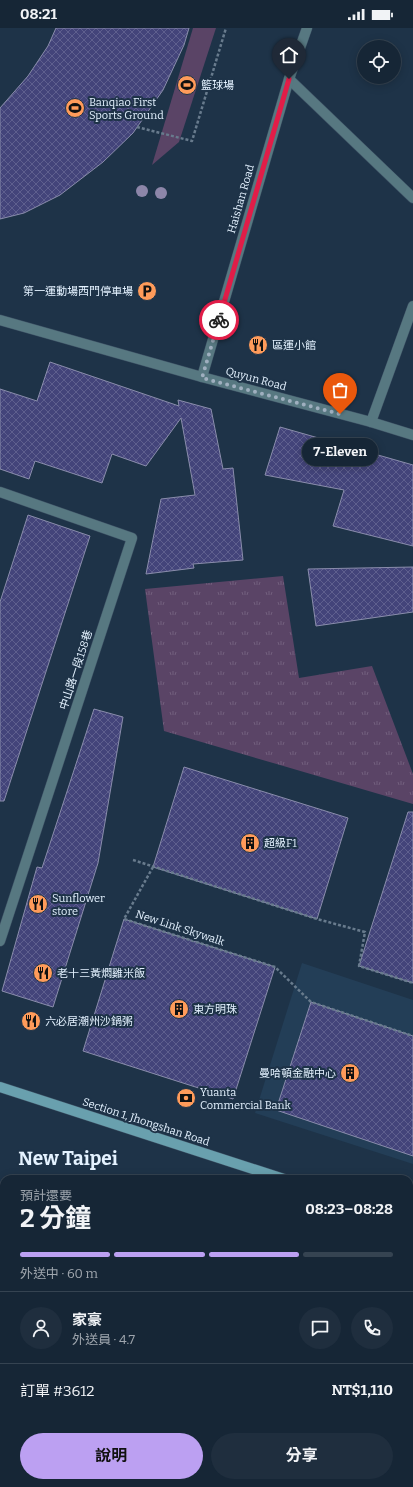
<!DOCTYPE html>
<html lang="zh-TW">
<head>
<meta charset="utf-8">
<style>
  :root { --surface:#162636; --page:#1f2e3e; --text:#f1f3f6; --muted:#9ea5ad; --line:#354351; --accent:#bca0f2 }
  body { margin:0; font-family:Bitter,"Noto Sans TC",serif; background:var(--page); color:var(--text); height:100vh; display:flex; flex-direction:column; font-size:15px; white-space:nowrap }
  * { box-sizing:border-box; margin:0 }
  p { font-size:13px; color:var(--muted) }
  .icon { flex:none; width:22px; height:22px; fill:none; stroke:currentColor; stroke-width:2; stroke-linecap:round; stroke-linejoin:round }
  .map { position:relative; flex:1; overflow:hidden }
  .sheet { position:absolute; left:0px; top:1147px; width:413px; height:312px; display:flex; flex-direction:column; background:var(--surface); border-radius:12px 12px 0 0; box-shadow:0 2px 10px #0003,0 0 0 1px var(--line) }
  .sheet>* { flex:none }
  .controls { position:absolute; left:357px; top:12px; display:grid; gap:8px }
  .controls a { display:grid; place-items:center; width:44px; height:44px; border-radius:50%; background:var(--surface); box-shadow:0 2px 10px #0003,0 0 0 1px var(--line); font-size:20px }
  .pin { position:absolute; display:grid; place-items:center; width:34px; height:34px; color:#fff; margin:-41px -17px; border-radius:50% 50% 50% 0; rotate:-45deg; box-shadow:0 0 4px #0007 }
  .pin .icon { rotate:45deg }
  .courier { position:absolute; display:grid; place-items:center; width:40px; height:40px; margin:-20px; border:3px solid #e11d48; border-radius:50%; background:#fff; color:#222; box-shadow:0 1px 5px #0007 }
  .bubble { position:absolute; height:28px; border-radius:14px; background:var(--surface); box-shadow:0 2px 10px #0003,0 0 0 1px var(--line); font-size:13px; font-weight:700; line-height:28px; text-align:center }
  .head em { font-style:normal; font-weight:700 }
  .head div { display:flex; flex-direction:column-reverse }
  .head { display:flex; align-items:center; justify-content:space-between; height:68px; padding:0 20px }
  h1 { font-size:26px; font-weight:700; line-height:30px }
  .bar { display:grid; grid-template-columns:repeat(4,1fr); gap:6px 4px; align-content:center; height:48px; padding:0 20px }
  .bar i { height:5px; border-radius:3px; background:var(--line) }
  .bar .active { background:var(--accent) }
  .bar p { grid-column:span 4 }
  .line { display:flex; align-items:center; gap:10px; padding:0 20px; border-top:1px solid var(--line) }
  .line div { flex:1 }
  .round { display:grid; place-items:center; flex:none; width:42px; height:42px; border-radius:21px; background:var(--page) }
  .cta { display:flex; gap:8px; margin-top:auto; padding:8px 20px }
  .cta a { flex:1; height:46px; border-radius:24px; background:var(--accent); color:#111; font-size:16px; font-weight:700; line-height:46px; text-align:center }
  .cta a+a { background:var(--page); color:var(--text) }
  .status { display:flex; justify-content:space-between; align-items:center; height:28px; padding:0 20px; background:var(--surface); direction:ltr }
  .status svg { height:11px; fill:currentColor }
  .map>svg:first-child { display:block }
</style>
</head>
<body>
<div class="status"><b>08:21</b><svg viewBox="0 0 49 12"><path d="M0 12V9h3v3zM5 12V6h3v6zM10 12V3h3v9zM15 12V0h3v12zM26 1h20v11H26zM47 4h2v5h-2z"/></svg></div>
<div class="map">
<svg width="413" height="1459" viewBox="0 0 413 1459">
  <defs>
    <pattern id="park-tufts" width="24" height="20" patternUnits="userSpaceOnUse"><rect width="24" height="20" fill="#5a4466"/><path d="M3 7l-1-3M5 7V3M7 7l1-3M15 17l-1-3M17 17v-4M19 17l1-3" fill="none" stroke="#725f7d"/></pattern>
    <pattern id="building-cross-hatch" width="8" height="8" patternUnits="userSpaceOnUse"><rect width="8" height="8" fill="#43447a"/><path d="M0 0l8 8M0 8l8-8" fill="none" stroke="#5e5f8e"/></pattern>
  </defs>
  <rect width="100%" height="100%" fill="#1e3348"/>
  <path fill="#233e57" d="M302,935L413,972V1136L255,1085Z"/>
  <path fill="url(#park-tufts)" d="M283,548L299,650L372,638L413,746V776L164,703L145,561Z"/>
  <path fill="#5a4466" d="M193,0H216L179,114L152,137Z"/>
  <g fill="url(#building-cross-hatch)" stroke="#8a8dac">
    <path d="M56,0H189L184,17L163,62L133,105L103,134L60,167L24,185L0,191V80L28,48L48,18Z"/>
    <path d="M50,334L179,378L178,372L211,381L223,441L233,440L243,532L193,536L194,540L146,546L161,471L195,467L181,390L146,438L112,426L102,455L35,433L29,451L0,441V361L37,373Z"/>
    <path d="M280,399L413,437V518L333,498L344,462L265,447Z"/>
    <path d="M28,487L90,508L4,773H0V574Z"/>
    <path d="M413,539V584L316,598L308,541Z"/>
    <path d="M94,681L123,689L98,835L53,979L2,963L37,839L42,840Z"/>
    <path d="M184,739L348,790L317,891L153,839Z"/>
    <path d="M408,784H413V955L359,938Z"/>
    <path d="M124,891L275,939L233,1071L83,1023Z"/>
    <path d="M311,974L413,1008V1128L276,1082Z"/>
  </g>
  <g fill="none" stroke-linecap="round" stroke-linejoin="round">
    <defs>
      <g id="service">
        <path d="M289,51L413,170"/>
        <path d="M371,394L413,278"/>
      </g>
      <g id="minor">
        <path d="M202,349L289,51L307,0"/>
        <path d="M0,464L132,510L0,913"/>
      </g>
      <g id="tertiary">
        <path d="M0,292L202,349L371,394L413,407"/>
        <path d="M409,1454L413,1441"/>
      </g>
      <g id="secondary">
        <path d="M0,1059L284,1151"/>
        <path d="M409,1192L413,1193"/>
      </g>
    </defs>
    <use href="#service" stroke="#3e5265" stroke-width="11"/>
    <use href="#minor" stroke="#3e5265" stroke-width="11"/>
    <use href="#tertiary" stroke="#3e5265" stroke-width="11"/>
    <use href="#secondary" stroke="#3e5265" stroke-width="11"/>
    <g stroke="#687b8d" stroke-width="2.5" stroke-dasharray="3 2" stroke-linecap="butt">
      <path d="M137,99L192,113L226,0"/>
      <path d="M133,832L317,891L365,904L359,938L413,955"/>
      <path d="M153,839L124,891L275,939L311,974L413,1008"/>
      <path d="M409,1243L413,1235"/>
    </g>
    <use href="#service" stroke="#577881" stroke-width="10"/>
    <use href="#minor" stroke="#577881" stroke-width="10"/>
    <use href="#tertiary" stroke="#577881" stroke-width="10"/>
    <use href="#secondary" stroke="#69a0ae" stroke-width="10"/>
  </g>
  <g fill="#8d86a9">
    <circle cx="142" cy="163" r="6"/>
    <circle cx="161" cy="165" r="6"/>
  </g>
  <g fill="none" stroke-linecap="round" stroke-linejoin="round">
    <path stroke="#9fafbf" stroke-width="4" stroke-dasharray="0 7.2" d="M219,292L202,350L340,386"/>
    <path stroke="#e11d48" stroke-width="5" d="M219,292L289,51"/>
  </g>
  <defs>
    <symbol id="stadium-disc" viewBox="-11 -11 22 22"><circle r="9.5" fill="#ff9b5a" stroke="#1e3348"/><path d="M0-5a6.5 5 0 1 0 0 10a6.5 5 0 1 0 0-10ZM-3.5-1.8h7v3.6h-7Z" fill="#111"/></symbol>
    <symbol id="parking-disc" viewBox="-11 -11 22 22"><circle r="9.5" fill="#ff9b5a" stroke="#1e3348"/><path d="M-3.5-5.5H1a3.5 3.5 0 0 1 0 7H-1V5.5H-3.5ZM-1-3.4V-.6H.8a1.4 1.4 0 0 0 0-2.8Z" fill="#111"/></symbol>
    <symbol id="restaurant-disc" viewBox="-11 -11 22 22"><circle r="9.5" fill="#ff9b5a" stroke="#1e3348"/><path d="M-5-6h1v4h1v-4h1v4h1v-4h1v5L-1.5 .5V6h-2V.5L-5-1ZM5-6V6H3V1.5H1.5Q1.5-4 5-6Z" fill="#111"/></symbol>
    <symbol id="building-disc" viewBox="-11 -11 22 22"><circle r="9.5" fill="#ff9b5a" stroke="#1e3348"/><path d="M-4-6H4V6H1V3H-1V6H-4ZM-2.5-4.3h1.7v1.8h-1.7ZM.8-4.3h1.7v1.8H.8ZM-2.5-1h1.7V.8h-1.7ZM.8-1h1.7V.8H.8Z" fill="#111"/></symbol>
    <symbol id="bank-disc" viewBox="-11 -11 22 22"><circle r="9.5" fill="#ff9b5a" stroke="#1e3348"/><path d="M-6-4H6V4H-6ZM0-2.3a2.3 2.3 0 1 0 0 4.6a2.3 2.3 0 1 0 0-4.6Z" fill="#111"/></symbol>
  </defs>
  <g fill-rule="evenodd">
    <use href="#stadium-disc" x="176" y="46" width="22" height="22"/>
    <use href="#stadium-disc" x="64" y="69" width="22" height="22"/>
    <use href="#parking-disc" x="136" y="252" width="22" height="22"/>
    <use href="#restaurant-disc" x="247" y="306" width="22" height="22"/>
    <use href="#building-disc" x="239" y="804" width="22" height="22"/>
    <use href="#restaurant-disc" x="27" y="865" width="22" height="22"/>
    <use href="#restaurant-disc" x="32" y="934" width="22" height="22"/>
    <use href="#building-disc" x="168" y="970" width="22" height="22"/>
    <use href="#restaurant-disc" x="20" y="982" width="22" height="22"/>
    <use href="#building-disc" x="339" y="1034" width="22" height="22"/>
    <use href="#bank-disc" x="175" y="1059" width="22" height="22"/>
  </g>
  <g text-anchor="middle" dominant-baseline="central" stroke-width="4" stroke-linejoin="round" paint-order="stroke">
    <g font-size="11" fill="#e4f2ff" stroke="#1e3348" text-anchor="start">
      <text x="201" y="57">籃球場</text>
      <text x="89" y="74">Banqiao First<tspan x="89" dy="13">Sports Ground</tspan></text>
      <text x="133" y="263" text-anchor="end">第一運動場西門停車場</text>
      <text x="272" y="317">區運小館</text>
      <text x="264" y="815">超級F1</text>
      <text x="52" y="870">Sunflower<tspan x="52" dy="13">store</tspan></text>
      <text x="57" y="945">老十三黃燜雞米飯</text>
      <text x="193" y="981">東方明珠</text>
      <text x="45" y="993">六必居潮州沙鍋粥</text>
      <text x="336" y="1045" text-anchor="end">曼哈頓金融中心</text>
      <text x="200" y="1064">Yuanta<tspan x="200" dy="13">Commercial Bank</tspan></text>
    </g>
    <g font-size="11" fill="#e4f2ff" stroke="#1e3348">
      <text transform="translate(241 171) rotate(-74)">Haishan Road</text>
      <text transform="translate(256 351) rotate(15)">Quyun Road</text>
      <text transform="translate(76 642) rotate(-72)">中山路一段158巷</text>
      <text transform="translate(180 900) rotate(18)">New Link Skywalk</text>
      <text transform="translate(146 1094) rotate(18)">Section 1, Jhongshan Road</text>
    </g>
    <g font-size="19" font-weight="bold" fill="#e4f2ff" stroke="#1e3348">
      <text x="68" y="1130">New Taipei</text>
    </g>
  </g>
</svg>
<div class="controls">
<a><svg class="icon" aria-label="locate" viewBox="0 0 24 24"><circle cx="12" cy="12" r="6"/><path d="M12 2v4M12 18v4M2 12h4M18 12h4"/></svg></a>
</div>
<div class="pin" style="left:340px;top:386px;background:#ea580c"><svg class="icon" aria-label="bag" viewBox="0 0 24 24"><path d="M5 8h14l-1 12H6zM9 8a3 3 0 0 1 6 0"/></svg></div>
<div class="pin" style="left:289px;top:51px;background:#1f2937"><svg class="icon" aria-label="home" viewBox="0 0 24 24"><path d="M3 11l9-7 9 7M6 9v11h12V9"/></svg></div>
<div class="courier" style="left:219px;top:292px"><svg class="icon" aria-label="bike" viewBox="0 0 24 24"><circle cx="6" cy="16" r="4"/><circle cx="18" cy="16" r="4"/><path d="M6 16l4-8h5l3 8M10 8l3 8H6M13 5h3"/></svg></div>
<div class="bubble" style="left:302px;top:410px;width:76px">7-Eleven</div>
<section class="sheet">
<div class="head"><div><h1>2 分鐘</h1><p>預計還要</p></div><em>08:23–08:28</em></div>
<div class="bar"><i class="active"></i><i class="active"></i><i class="active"></i><i></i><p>外送中 · 60 m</p></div>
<div class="line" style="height:72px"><a class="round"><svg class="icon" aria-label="person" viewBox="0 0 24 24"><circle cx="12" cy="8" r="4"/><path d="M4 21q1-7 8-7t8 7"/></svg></a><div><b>家豪</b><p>外送員 · 4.7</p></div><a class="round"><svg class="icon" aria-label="chat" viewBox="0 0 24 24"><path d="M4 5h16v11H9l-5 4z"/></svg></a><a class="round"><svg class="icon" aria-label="phone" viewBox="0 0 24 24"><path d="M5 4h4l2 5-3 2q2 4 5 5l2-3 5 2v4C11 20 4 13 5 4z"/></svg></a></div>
<div class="line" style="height:52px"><div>訂單 #3612</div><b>NT$1,110</b></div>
<div class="cta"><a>說明</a><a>分享</a></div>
</section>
</div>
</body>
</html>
